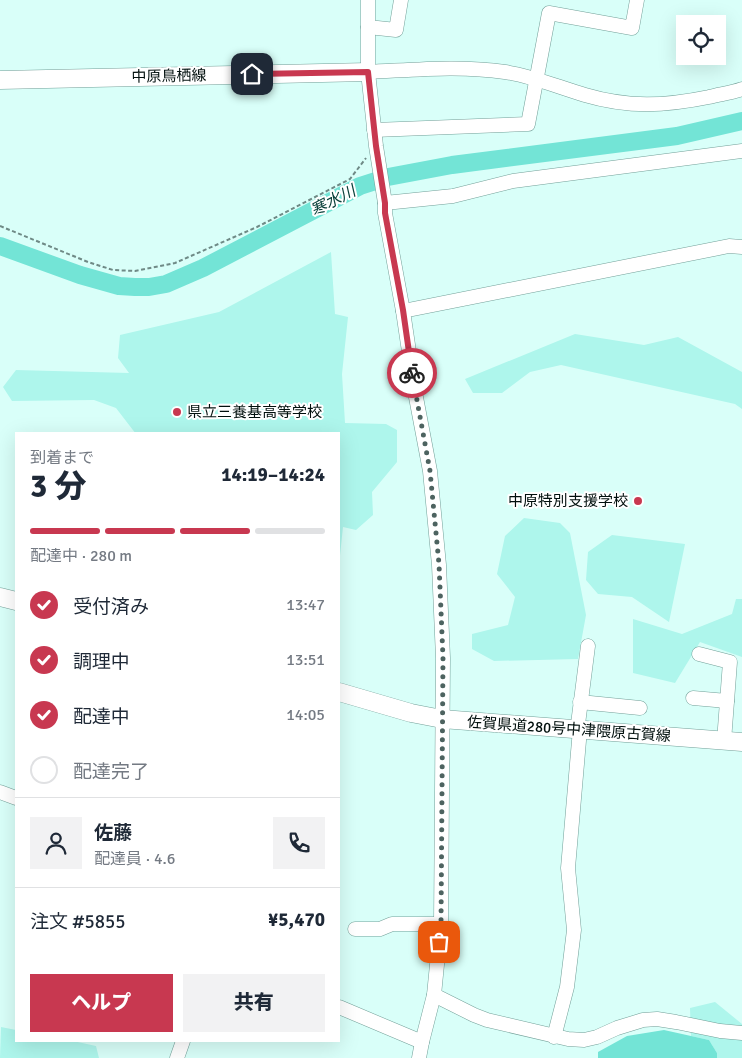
<!DOCTYPE html>
<html lang="ja">
<head>
<meta charset="utf-8">
<style>
  :root { --surface:#fff; --page:#f2f2f3; --text:#1f2937; --muted:#747a83; --line:#e0e1e3; --accent:#c83850 }
  body { margin:0; font-family:Signika,"Noto Sans JP",sans-serif; background:var(--page); color:var(--text); height:100vh; display:flex; flex-direction:column; font-size:19px; white-space:nowrap }
  * { box-sizing:border-box; margin:0 }
  p { font-size:16px; color:var(--muted) }
  .icon { flex:none; width:28px; height:28px; fill:none; stroke:currentColor; stroke-width:2; stroke-linecap:round; stroke-linejoin:round }
  .map { position:relative; flex:1; overflow:hidden }
  .sheet { position:absolute; left:15px; top:432px; width:325px; height:610px; display:flex; flex-direction:column; background:var(--surface); border-radius:0px; box-shadow:0 5px 20px #0002 }
  .sheet>* { flex:none }
  .controls { position:absolute; left:676px; top:15px; display:grid; gap:10px }
  .controls a { display:grid; place-items:center; width:50px; height:50px; border-radius:0px; background:var(--surface); box-shadow:0 5px 20px #0002; font-size:25px }
  .pin { position:absolute; display:grid; place-items:center; width:42px; height:42px; color:#fff; margin:-21px; border-radius:10px; box-shadow:0 2px 8px #0006 }
  .courier { position:absolute; display:grid; place-items:center; width:50px; height:50px; margin:-25px; border:4px solid #c83850; border-radius:50%; background:#fff; color:#222; box-shadow:0 1px 6px #0007 }
  .head em { font-style:normal; font-weight:800 }
  .head div { display:flex; flex-direction:column-reverse }
  .head { display:flex; align-items:center; justify-content:space-between; height:85px; padding:0 15px }
  h1 { font-size:32px; font-weight:800; line-height:38px }
  .bar { display:grid; grid-template-columns:repeat(4,1fr); gap:8px 5px; align-content:center; height:60px; padding:0 15px }
  .bar i { height:6px; border-radius:4px; background:var(--line) }
  .bar .selected { background:var(--accent) }
  .bar p { grid-column:span 4 }
  .line { display:flex; align-items:center; gap:12px; padding:0 15px; border-top:1px solid var(--line) }
  .line div { flex:1 }
  .round { display:grid; place-items:center; flex:none; width:52px; height:52px; border-radius:0px; background:var(--page) }
  ol { padding:0 15px; list-style:none }
  li { display:flex; align-items:center; gap:15px; height:55px }
  li p { margin-inline-start:auto }
  li .icon { padding:5px; border-radius:50%; background:var(--accent); color:#fff; stroke-width:4 }
  li:last-child { color:var(--muted) }
  li i { width:28px; height:28px; border:2px solid var(--line); border-radius:50% }
  .cta { display:flex; gap:10px; margin-top:auto; padding:10px 15px }
  .cta a { flex:1; height:58px; border-radius:0px; background:var(--accent); color:#fff; font-size:20px; font-weight:800; line-height:58px; text-align:center }
  .cta a+a { background:var(--page); color:var(--text) }
  .map>svg:first-child { display:block }
</style>
</head>
<body>
<div class="map">
<svg width="742" height="1058" viewBox="0 0 742 1058">
  <rect width="100%" height="100%" fill="#d9fff9"/>
  <g fill="#aef6ec">
    <path d="M331,252L335,314L348,317L342,374L345,423L386,424L397,430V462L372,492L373,515L356,530L343,527L339,565V434H198L178,433V434H136L116,408L94,400L12,401L3,387L16,370L129,373L118,358L120,335L219,312Z"/>
    <path d="M575,334L644,345L678,337L742,372V409L735,404L561,365L530,372L502,393H473L465,379Z"/>
    <path d="M524,518L560,523L570,533L586,615L578,659L494,661L472,649V634L508,625L515,597L497,574L505,536Z"/>
    <path d="M612,535L685,544L669,622L632,597L598,594L586,580L588,552Z"/>
    <path d="M736,599H742V657L700,642L675,683L633,673V619L682,634L732,614Z"/>
    <path d="M715,1002L742,1024V1058H717V1053L709,1040L691,1036L690,1008Z"/>
    <path d="M1,1027L16,1030V1041H73L96,1046L99,1058H0Z"/>
  </g>
  <path fill="#73e4d6" d="M664,1030L709,1040L717,1053V1058H598V1052L627,1036Z"/>
  <g fill="none" stroke-linecap="round" stroke-linejoin="round">
    <path stroke="#73e4d6" stroke-width="18" d="M0,246L80,275L119,286L135,287H149L166,284L203,268L360,186L388,177L452,165L677,136L742,121"/>
    <defs>
      <g id="minor">
        <path d="M368,0V72L376,146L385,203V213L403,311L415,392L430,471L439,565L443,658L441,924L434,995L422,1042L419,1058"/>
        <path d="M368,27L396,30L401,0"/>
        <path d="M368,72C413,70 459,65 505,72C532,76 558,87 585,95C629,108 665,106 709,97C720,94 731,93 742,89"/>
        <path d="M374,130L528,124L549,13L632,28L637,0"/>
        <path d="M385,203L453,196L513,181L742,151"/>
        <path d="M403,311L729,246L742,247"/>
        <path d="M699,654L730,662L724,741"/>
        <path d="M693,698L727,701"/>
        <path d="M580,702L640,708"/>
        <path d="M0,792L16,798"/>
        <path d="M355,929H380L392,924H441"/>
        <path d="M434,995L474,1015L487,1020L568,1039L584,1040L597,1037L617,1028L643,1020L657,1019L676,1022L720,1031L742,1033"/>
        <path d="M339,1007L422,1042"/>
        <path d="M554,1037L567,987L574,930L568,868L580,729L578,724L588,646"/>
        <path d="M177,1058L183,1041"/>
      </g>
      <g id="major">
        <path d="M0,80L368,72"/>
        <path d="M0,597L16,601"/>
        <path d="M339,692L411,713L442,719L742,742"/>
      </g>
    </defs>
    <use href="#minor" stroke="#73a099" stroke-width="15"/>
    <use href="#major" stroke="#73a099" stroke-width="19"/>
    <path stroke="#6f8a86" stroke-width="2" stroke-dasharray="4 2.5" stroke-linecap="butt" d="M0,226L88,262L113,270L135,271L175,263L257,227L350,179L366,158"/>
    <use href="#minor" stroke="#fff" stroke-width="14"/>
    <use href="#major" stroke="#fff" stroke-width="18"/>
  </g>
  <g fill="none" stroke-linecap="round" stroke-linejoin="round">
    <path stroke="#4d6360" stroke-width="5" stroke-dasharray="0 9" d="M412,373L430,471L439,564L443,658L441,924L439,942"/>
    <path stroke="#c83850" stroke-width="6" d="M252,74L368,72L376,146L385,203V213L403,310L412,373"/>
  </g>
  <g fill="#c83850" stroke="#fff" stroke-width="2">
    <circle cx="177" cy="412" r="5"/>
    <circle cx="638" cy="501" r="5"/>
  </g>
  <g text-anchor="middle" dominant-baseline="central" stroke-width="4" stroke-linejoin="round" paint-order="stroke">
    <g font-size="15" fill="#010f0d" stroke="#fff">
      <text transform="translate(169 76) rotate(-1)">中原鳥栖線</text>
      <text transform="translate(569 729) rotate(4)">佐賀県道280号中津隈原古賀線</text>
    </g>
    <g font-size="15" fill="#010f0d" stroke="#fff" text-anchor="start">
      <text x="187" y="412">県立三養基高等学校</text>
      <text x="628" y="501" text-anchor="end">中原特別支援学校</text>
    </g>
    <g font-size="16" font-style="italic" fill="#0a403a" stroke="#fff">
      <text transform="translate(333 201) rotate(-27)">寒水川</text>
    </g>
  </g>
</svg>
<div class="controls">
<a><svg class="icon" aria-label="locate" viewBox="0 0 24 24"><circle cx="12" cy="12" r="6"/><path d="M12 2v4M12 18v4M2 12h4M18 12h4"/></svg></a>
</div>
<div class="pin" style="left:439px;top:942px;background:#ea580c"><svg class="icon" aria-label="bag" viewBox="0 0 24 24"><path d="M5 8h14l-1 12H6zM9 8a3 3 0 0 1 6 0"/></svg></div>
<div class="pin" style="left:252px;top:74px;background:#1f2937"><svg class="icon" aria-label="home" viewBox="0 0 24 24"><path d="M3 11l9-7 9 7M6 9v11h12V9"/></svg></div>
<div class="courier" style="left:412px;top:373px"><svg class="icon" aria-label="bike" viewBox="0 0 24 24"><circle cx="6" cy="16" r="4"/><circle cx="18" cy="16" r="4"/><path d="M6 16l4-8h5l3 8M10 8l3 8H6M13 5h3"/></svg></div>
<section class="sheet">
<div class="head"><div><h1>3 分</h1><p>到着まで</p></div><em>14:19–14:24</em></div>
<div class="bar"><i class="selected"></i><i class="selected"></i><i class="selected"></i><i></i><p>配達中 · 280 m</p></div>
<ol>
<li><svg class="icon" aria-label="check" viewBox="0 0 24 24"><path d="M5 12l5 5 9-10"/></svg>受付済み<p>13:47</p></li>
<li><svg class="icon" aria-label="check" viewBox="0 0 24 24"><path d="M5 12l5 5 9-10"/></svg>調理中<p>13:51</p></li>
<li><svg class="icon" aria-label="check" viewBox="0 0 24 24"><path d="M5 12l5 5 9-10"/></svg>配達中<p>14:05</p></li>
<li><i></i>配達完了</li>
</ol>
<div class="line" style="height:90px"><a class="round"><svg class="icon" aria-label="person" viewBox="0 0 24 24"><circle cx="12" cy="8" r="4"/><path d="M4 21q1-7 8-7t8 7"/></svg></a><div><b>佐藤</b><p>配達員 · 4.6</p></div><a class="round"><svg class="icon" aria-label="phone" viewBox="0 0 24 24"><path d="M5 4h4l2 5-3 2q2 4 5 5l2-3 5 2v4C11 20 4 13 5 4z"/></svg></a></div>
<div class="line" style="height:65px"><div>注文 #5855</div><b>¥5,470</b></div>
<div class="cta"><a>ヘルプ</a><a>共有</a></div>
</section>
</div>
</body>
</html>
